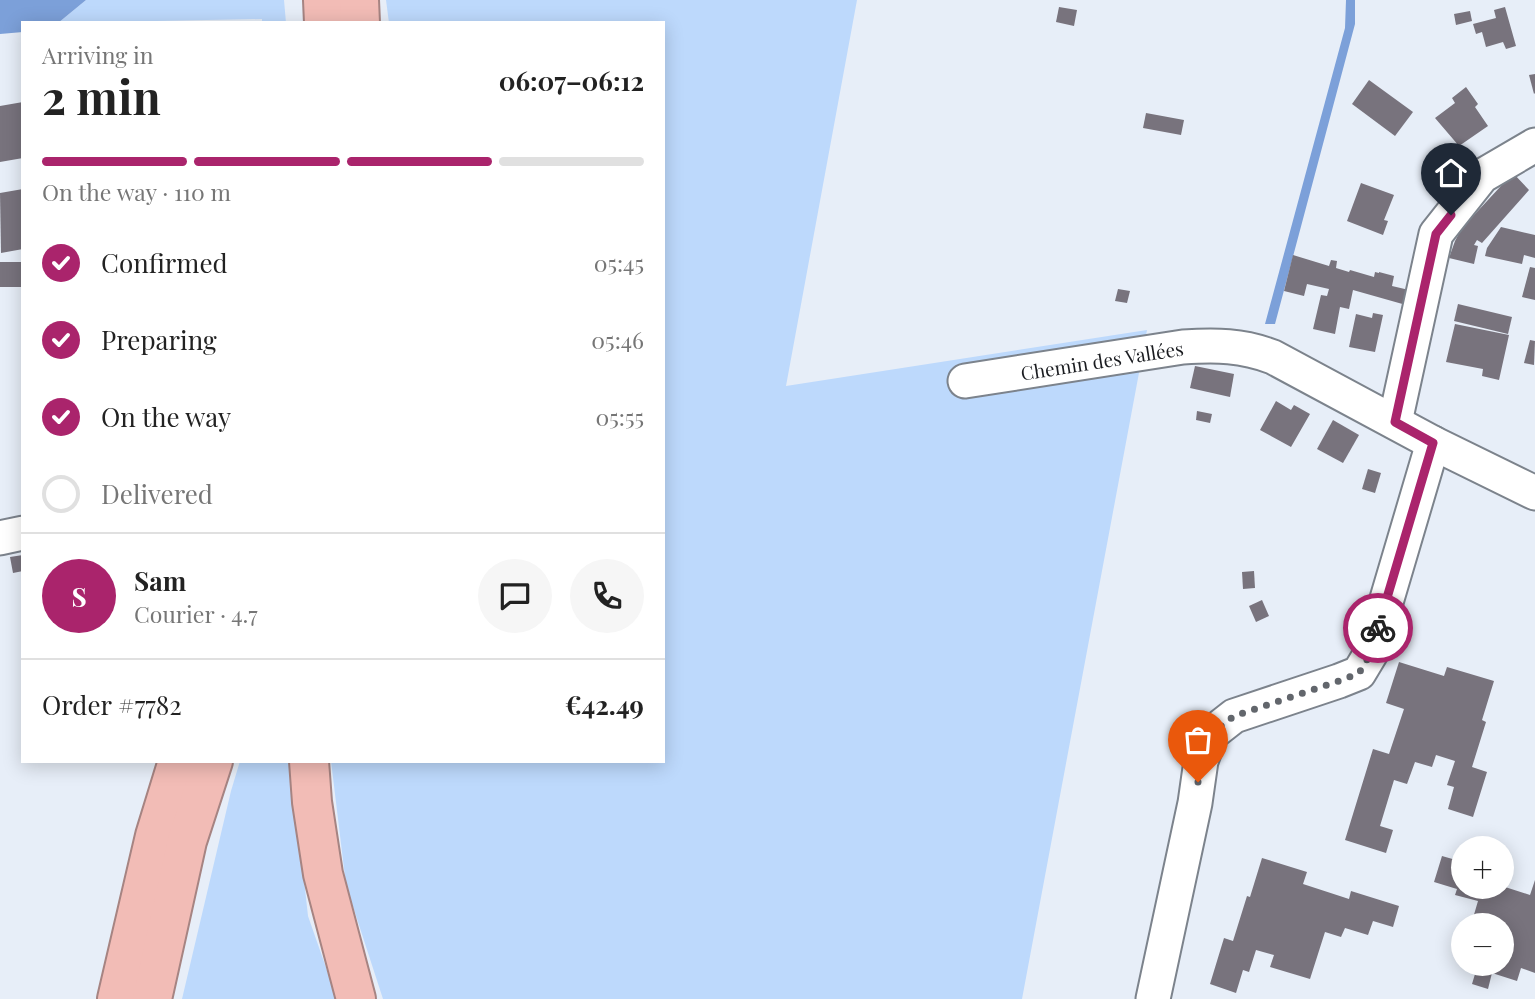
<!DOCTYPE html>
<html lang="en">
<head>
<meta charset="utf-8">
<style>
  :root { --surface:#fff; --page:#f6f6f6; --text:#222; --muted:#767676; --line:#e0e0e0; --accent:#aa246c }
  body { margin:0; font-family:"Playfair Display",serif; background:var(--page); color:var(--text); height:100vh; display:flex; flex-direction:column; font-size:26px; white-space:nowrap }
  * { box-sizing:border-box; margin:0 }
  p { font-size:23px; color:var(--muted) }
  .icon { flex:none; width:38px; height:38px; fill:none; stroke:currentColor; stroke-width:2; stroke-linecap:round; stroke-linejoin:round }
  .map { position:relative; flex:1; overflow:hidden }
  .drawer { position:absolute; left:21px; top:21px; width:644px; height:742px; display:flex; flex-direction:column; background:var(--surface); border-radius:0px; box-shadow:0 4px 18px #0003 }
  .drawer>* { flex:none }
  .controls { position:absolute; left:1451px; top:836px; display:grid; gap:14px }
  .controls a { display:grid; place-items:center; width:63px; height:63px; border-radius:50%; background:var(--surface); box-shadow:0 4px 18px #0003; font-size:35px }
  .pin { position:absolute; display:grid; place-items:center; width:60px; height:60px; color:#fff; margin:-72px -30px; border-radius:50% 50% 50% 0; rotate:-45deg; box-shadow:0 0 7px #0007 }
  .pin .icon { rotate:45deg }
  .courier { position:absolute; display:grid; place-items:center; width:70px; height:70px; margin:-35px; border:5px solid #aa246c; border-radius:50%; background:#fff; color:#222; box-shadow:0 2px 9px #0007 }
  .head em { font-style:normal; font-weight:700 }
  .head div { display:flex; flex-direction:column-reverse }
  .head { display:flex; align-items:center; justify-content:space-between; height:119px; padding:0 21px }
  h1 { font-size:46px; font-weight:700; line-height:52px }
  .bar { display:grid; grid-template-columns:repeat(4,1fr); gap:10px 7px; align-content:center; height:84px; padding:0 21px }
  .bar i { height:9px; border-radius:5px; background:var(--line) }
  .bar .selected { background:var(--accent) }
  .bar p { grid-column:span 4 }
  .line { display:flex; align-items:center; gap:18px; padding:0 21px; border-top:2px solid var(--line) }
  .line div { flex:1 }
  .round { display:grid; place-items:center; flex:none; width:74px; height:74px; border-radius:37px; background:var(--page) }
  ol { padding:0 21px; list-style:none }
  li { display:flex; align-items:center; gap:21px; height:77px }
  li p { margin-inline-start:auto }
  li .icon { padding:7px; border-radius:50%; background:var(--accent); color:#fff; stroke-width:4 }
  li:last-child { color:var(--muted) }
  li i { width:38px; height:38px; border:4px solid var(--line); border-radius:50% }
  .map>svg:first-child { display:block }
</style>
</head>
<body>
<div class="map">
<svg width="1535" height="999" viewBox="0 0 1535 999">
  <rect width="100%" height="100%" fill="#e7eef8"/>
  <g fill="#bdd9fc">
    <path d="M86,0H284L286,23H262V19L58,23Z"/>
    <path d="M386,0H857L786,386L1147,330L1022,999H383L346,885L331,761H663V23H389Z"/>
    <path d="M240,761H291L308,916L337,999H182L231,791Z"/>
  </g>
  <g fill="#7ca0d9">
    <path d="M0,0H86L58,23H23V32L0,34Z"/>
    <path d="M1346,0H1355V24L1275,324H1265L1345,28Z"/>
  </g>
  <g fill="#78737d">
    <path d="M1059,7L1077,10L1074,26L1056,22Z"/>
    <path d="M1505,7L1516,46L1506,49L1503,42L1486,47L1482,32L1476,34L1473,24L1496,18L1494,10Z"/>
    <path d="M1470,11L1472,21L1456,25L1454,14Z"/>
    <path d="M1535,74V93L1534,94L1529,75Z"/>
    <path d="M1369,80L1413,112L1395,136L1352,104Z"/>
    <path d="M1466,87L1478,104L1475,107L1488,126L1459,146L1435,118L1455,103L1452,98Z"/>
    <path d="M23,102V158L0,162V106Z"/>
    <path d="M1146,113L1184,120L1181,135L1143,128Z"/>
    <path d="M1513,173L1529,190L1482,243L1477,240L1474,245L1478,246L1474,264L1449,258L1455,241L1462,228Z"/>
    <path d="M1361,183L1394,195L1384,220L1388,221L1383,235L1347,221Z"/>
    <path d="M23,189V249L1,253L0,193Z"/>
    <path d="M1501,227L1535,235V258L1524,255L1522,264L1485,256L1487,248Z"/>
    <path d="M1293,255L1329,266L1331,260L1337,261L1336,268L1349,272L1350,270L1374,277L1375,272L1379,273V272L1394,276L1392,286L1409,290L1406,305L1353,290L1349,309L1340,307L1335,334L1313,329L1321,295L1327,296L1329,289L1307,284L1304,296L1284,291Z"/>
    <rect x="0" y="262" width="22" height="25"/>
    <path d="M1530,267L1535,268V300L1522,297Z"/>
    <path d="M1118,289L1130,291L1127,303L1115,301Z"/>
    <path d="M1458,304L1512,317L1508,334L1454,321Z"/>
    <path d="M1373,313L1383,315L1375,352L1349,347L1356,314L1372,318Z"/>
    <path d="M1455,324L1509,335L1499,380L1482,376L1483,369L1446,362Z"/>
    <path d="M1530,340L1535,341L1534,365L1524,363Z"/>
    <path d="M1195,366L1234,374L1230,397L1190,388Z"/>
    <path d="M1276,401L1291,410L1294,405L1310,414L1291,447L1260,430Z"/>
    <path d="M1197,411L1212,414L1210,423L1196,420Z"/>
    <path d="M1333,420L1359,435L1343,463L1317,449Z"/>
    <path d="M1368,469L1381,473L1375,493L1362,489Z"/>
    <path d="M23,555V571L13,573L10,557Z"/>
    <path d="M1254,571L1255,588L1243,589L1242,572Z"/>
    <path d="M1262,600L1269,616L1256,622L1249,606Z"/>
    <path d="M1399,662L1444,676L1447,667L1494,681L1482,720L1486,722L1472,767L1487,772L1473,817L1448,809L1454,787L1447,785L1455,761L1436,755L1432,767L1415,762L1407,784L1394,780L1380,826L1393,830L1386,853L1345,840L1373,749L1389,754L1404,709L1386,703Z"/>
    <path d="M1442,856L1463,862V887L1502,886L1530,895L1535,880V973L1521,968L1517,981L1492,973L1488,989L1472,984L1478,964H1502V926H1489L1490,923L1473,918L1478,901L1455,895L1457,889L1434,882Z"/>
    <path d="M1262,858L1307,872L1303,884L1349,899L1351,891L1399,906L1393,927L1373,921L1368,935L1345,928L1341,937L1325,932L1310,979L1270,967L1274,955L1256,950L1249,972L1243,970L1236,993L1210,984L1224,938L1233,941L1247,896L1250,897Z"/>
  </g>
  <g fill="none" stroke-linecap="round" stroke-linejoin="round">
    <defs>
      <g id="street">
        <path d="M965,381L1183,347C1216,345 1242,345 1273,357L1433,443L1535,493"/>
        <path d="M1395,422L1436,234L1482,176L1535,145"/>
        <path d="M0,538L23,533"/>
        <path d="M1153,999L1195,803L1201,761L1211,734L1234,716L1339,681L1359,673L1371,653L1433,443"/>
      </g>
      <g id="highway">
        <path d="M323,0L324,23"/>
        <path d="M359,0L360,23"/>
        <path d="M309,761L312,802L323,874L356,999"/>
        <path d="M117,999L155,836L178,761"/>
        <path d="M152,999L187,841L213,761"/>
      </g>
    </defs>
    <use href="#street" stroke="#7c838c" stroke-width="37"/>
    <use href="#highway" stroke="#a68482" stroke-width="42"/>
    <use href="#street" stroke="#fff" stroke-width="33"/>
    <use href="#highway" stroke="#f2bcb6" stroke-width="38"/>
  </g>
  <g fill="none" stroke-linecap="round" stroke-linejoin="round">
    <path stroke="#62666c" stroke-width="7" stroke-dasharray="0 12.6" d="M1198,782L1201,761L1211,734L1234,716L1339,681L1359,673L1371,653L1378,628"/>
    <path stroke="#aa246c" stroke-width="9" d="M1378,628L1433,443L1395,422L1436,234L1451,215"/>
  </g>
  <g text-anchor="middle" dominant-baseline="central" stroke-width="5" stroke-linejoin="round" paint-order="stroke">
    <g font-size="19" fill="#1a1c20" stroke="#fff">
      <text transform="translate(1102 360) rotate(-9)">Chemin des Vallées</text>
    </g>
  </g>
</svg>
<div class="controls">
<a>+</a>
<a>−</a>
</div>
<div class="pin" style="left:1198px;top:782px;background:#ea580c"><svg class="icon" aria-label="bag" viewBox="0 0 24 24"><path d="M5 8h14l-1 12H6zM9 8a3 3 0 0 1 6 0"/></svg></div>
<div class="pin" style="left:1451px;top:215px;background:#1f2937"><svg class="icon" aria-label="home" viewBox="0 0 24 24"><path d="M3 11l9-7 9 7M6 9v11h12V9"/></svg></div>
<div class="courier" style="left:1378px;top:628px"><svg class="icon" aria-label="bike" viewBox="0 0 24 24"><circle cx="6" cy="16" r="4"/><circle cx="18" cy="16" r="4"/><path d="M6 16l4-8h5l3 8M10 8l3 8H6M13 5h3"/></svg></div>
<section class="drawer">
<div class="head"><div><h1>2 min</h1><p>Arriving in</p></div><em>06:07–06:12</em></div>
<div class="bar"><i class="selected"></i><i class="selected"></i><i class="selected"></i><i></i><p>On the way · 110 m</p></div>
<ol>
<li><svg class="icon" aria-label="check" viewBox="0 0 24 24"><path d="M5 12l5 5 9-10"/></svg>Confirmed<p>05:45</p></li>
<li><svg class="icon" aria-label="check" viewBox="0 0 24 24"><path d="M5 12l5 5 9-10"/></svg>Preparing<p>05:46</p></li>
<li><svg class="icon" aria-label="check" viewBox="0 0 24 24"><path d="M5 12l5 5 9-10"/></svg>On the way<p>05:55</p></li>
<li><i></i>Delivered</li>
</ol>
<div class="line" style="height:126px"><b class="round" style="background:var(--accent);color:#fff">S</b><div><b>Sam</b><p>Courier · 4.7</p></div><a class="round"><svg class="icon" aria-label="chat" viewBox="0 0 24 24"><path d="M4 5h16v11H9l-5 4z"/></svg></a><a class="round"><svg class="icon" aria-label="phone" viewBox="0 0 24 24"><path d="M5 4h4l2 5-3 2q2 4 5 5l2-3 5 2v4C11 20 4 13 5 4z"/></svg></a></div>
<div class="line" style="height:91px"><div>Order #7782</div><b>€42.49</b></div>
</section>
</div>
</body>
</html>
